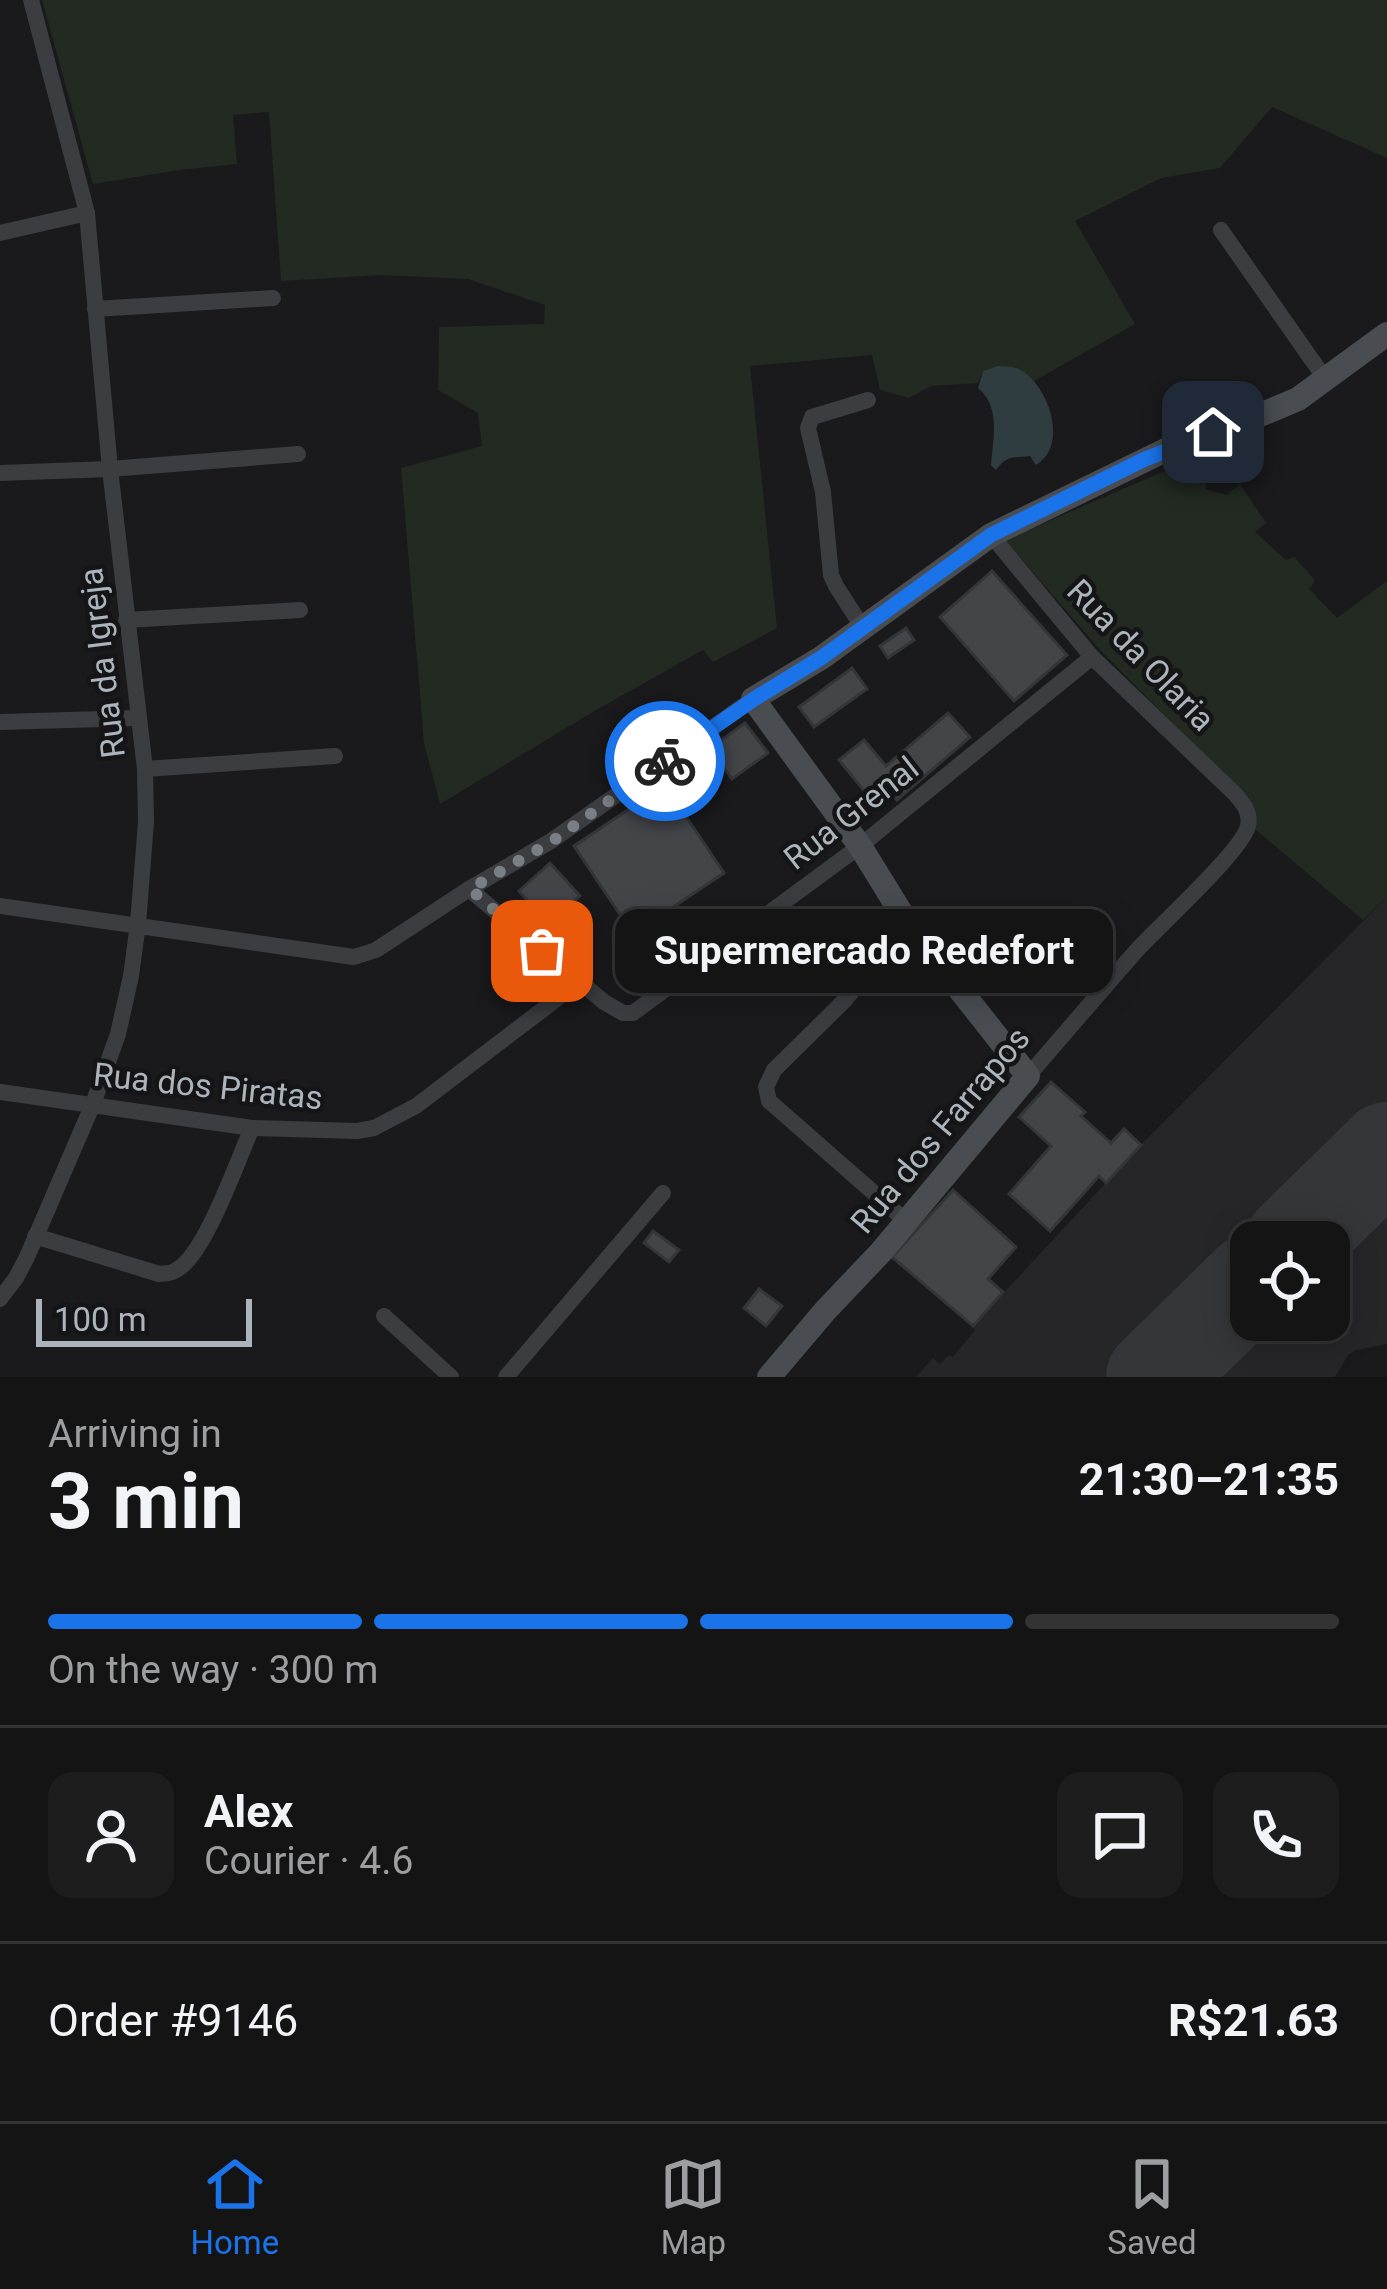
<!DOCTYPE html>
<html lang="en">
<head>
<meta charset="utf-8">
<style>
  :root { --surface:#141415; --page:#1d1d1e; --text:#f1f3f6; --muted:#9d9ea0; --line:#333334; --accent:#1a73e8 }
  body { margin:0; font-family:Roboto,sans-serif; background:var(--page); color:var(--text); height:100vh; display:flex; flex-direction:column; font-size:45px; white-space:nowrap }
  * { box-sizing:border-box; margin:0 }
  p { font-size:39px; color:var(--muted) }
  .icon { flex:none; width:66px; height:66px; fill:none; stroke:currentColor; stroke-width:2; stroke-linecap:round; stroke-linejoin:round }
  .map { position:relative; height:1377px; overflow:hidden }
  .panel { display:flex; flex-direction:column; background:var(--surface); flex:1 }
  .panel>* { flex:none }
  .tools { position:absolute; left:1230px; top:1221px; display:grid; gap:24px }
  .tools a { display:grid; place-items:center; width:120px; height:120px; border-radius:24px; background:var(--surface); box-shadow:0 6px 30px #0003,0 0 0 3px var(--line); font-size:60px }
  .scale { position:absolute; left:36px; bottom:30px; width:216px; box-sizing:border-box; padding-left:12px; border:6px solid #acb5bc; border-top:0; font-size:33px; line-height:42px; white-space:nowrap; color:#acb5bc; -webkit-text-stroke:9px #151517; paint-order:stroke }
  .pin { position:absolute; display:grid; place-items:center; width:102px; height:102px; color:#fff; margin:-51px; border-radius:24px; box-shadow:0 6px 18px #0006 }
  .courier { position:absolute; display:grid; place-items:center; width:120px; height:120px; margin:-60px; border:9px solid #1a73e8; border-radius:50%; background:#fff; color:#222; box-shadow:0 3px 15px #0007 }
  .bubble { position:absolute; height:84px; border-radius:24px; background:var(--surface); box-shadow:0 6px 30px #0003,0 0 0 3px var(--line); font-size:39px; font-weight:700; line-height:84px; text-align:center }
  .summary em { font-style:normal; font-weight:700 }
  .summary div { display:flex; flex-direction:column-reverse }
  .summary { display:flex; align-items:center; justify-content:space-between; height:204px; padding:0 48px }
  h1 { font-size:78px; font-weight:700; line-height:90px }
  .bar { display:grid; grid-template-columns:repeat(4,1fr); gap:18px 12px; align-content:center; height:144px; padding:0 48px }
  .bar i { height:15px; border-radius:9px; background:var(--line) }
  .bar .on { background:var(--accent) }
  .bar p { grid-column:span 4 }
  .line { display:flex; align-items:center; gap:30px; padding:0 48px; border-top:3px solid var(--line) }
  .line div { flex:1 }
  .round { display:grid; place-items:center; flex:none; width:126px; height:126px; border-radius:24px; background:var(--page) }
  .dock { display:flex; justify-content:space-around; align-items:center; height:168px; border-top:3px solid var(--line); background:var(--surface); font-size:33px; color:var(--muted) }
  .dock a { display:grid; justify-items:center; gap:6px }
  .dock .on { color:var(--accent) }
  .map>svg:first-child { display:block }
</style>
</head>
<body>
<div class="map">
<svg width="1387" height="1377" viewBox="0 0 1387 1377">
  <rect width="100%" height="100%" fill="#1a1a1c"/>
  <path fill="#262629" fill-rule="evenodd" d="M1387,897V1344L1356,1350L1348,1355L1335,1377H916L933,1358L940,1364L949,1355L953,1357L975,1330L973,1326L1141,1145ZM1251,1242H1329V1320H1251Z"/>
  <g fill="#222a21">
    <path d="M42,0H1387V158L1272,107L1220,168L1161,178L1075,221L1135,324L1034,381L1016,367L983,371L978,383L931,386L909,398L880,390L872,355L750,366L777,628L713,662L703,650L591,713L440,804L424,743L401,468L482,446L478,413L438,390L439,327L544,324L545,305L468,279L381,275L281,281L269,112L233,115L237,164L179,170L93,184Z"/>
    <path d="M1213,450L1217,472L1206,481V489L1226,495L1240,484L1266,523L1255,532L1286,560L1294,557L1315,580L1309,589L1337,618L1387,581V897L1363,920L1256,830L1255,814L1248,799L1101,651L1005,540Z"/>
    <path d="M675,911L695,940L641,979L620,951Z"/>
  </g>
  <path fill="#2f3d41" d="M998,366C1001,366 1014,367 1017,368C1048,382 1070,445 1036,465L1030,456C1013,458 1007,455 996,470L991,465C993,438 1001,407 978,388L983,371Z"/>
  <g fill="none" stroke-linecap="round" stroke-linejoin="round">
    <g stroke="#343639" stroke-width="96">
      <path d="M1293,1242L1387,1150"/>
      <path d="M1154,1377L1251,1282"/>
    </g>
  </g>
  <g fill="#444549" stroke="#343538" stroke-width="3">
    <path d="M992,571L1067,655L1014,701L940,617Z"/>
    <path d="M906,628L914,640L888,658L880,646Z"/>
    <path d="M852,668L867,689L814,727L799,707Z"/>
    <path d="M948,713L970,737L897,800L893,796L878,808L839,760L864,740L886,766Z"/>
    <path d="M745,723L768,753L732,779L709,749Z"/>
    <path d="M665,785L724,873L633,934L574,846Z"/>
    <path d="M550,863L580,896L548,924L519,891Z"/>
    <path d="M1051,1082L1085,1112L1081,1116L1111,1143L1124,1129L1141,1145L1106,1183L1099,1176L1050,1231L1009,1194L1051,1146L1019,1117Z"/>
    <path d="M953,1190L1016,1247L988,1279L1003,1292L973,1326L892,1257Z"/>
    <path d="M653,1231L679,1250L669,1262L644,1243Z"/>
    <path d="M759,1289L782,1306L766,1326L744,1308Z"/>
  </g>
  <g fill="none" stroke-linecap="round" stroke-linejoin="round">
    <g stroke="#3b3d41" stroke-width="16">
      <path d="M1221,230L1326,380"/>
      <path d="M0,233L87,213"/>
      <path d="M95,309L273,298"/>
      <path d="M0,473L110,469L298,454"/>
      <path d="M991,535L1092,657L1234,793C1243,803 1251,812 1248,826C1242,851 1159,926 1137,950C1100,992 1064,1034 1028,1076"/>
      <path d="M126,620L300,610"/>
      <path d="M863,628L836,586L831,575L823,492L808,428L812,417L868,400"/>
      <path d="M0,722L137,718"/>
      <path d="M145,769L335,756"/>
      <path d="M469,889L604,1002L623,1013H633L860,846L1092,657"/>
      <path d="M0,906L354,957L376,950L469,889L551,841L753,699"/>
      <path d="M0,1092L252,1128L357,1131L374,1128L416,1106L579,982"/>
      <path d="M907,1222L769,1101L766,1087L774,1070L845,1000L908,924"/>
      <path d="M35,1236L159,1274C168,1273 170,1274 178,1269C206,1252 237,1161 252,1128"/>
      <path d="M0,1299L16,1278L27,1257L93,1104L118,1034L131,976L138,924L146,822L145,769L110,469L87,213L31,0"/>
      <path d="M384,1316L451,1377"/>
      <path d="M506,1377L663,1193"/>
    </g>
    <path stroke="#494d51" stroke-width="24" d="M769,1377L825,1311L881,1252L1028,1076L908,924L860,846L753,699L821,658L991,535L1180,443L1246,421L1298,399L1387,334"/>
  </g>
  <g fill="none" stroke-linecap="round" stroke-linejoin="round">
    <path stroke="#797f84" stroke-width="12" stroke-dasharray="0 21.6" d="M542,951L470,889L551,842L665,761"/>
    <path stroke="#1a73e8" stroke-width="15" d="M665,761L754,699L821,658L991,535L1143,460L1213,432"/>
  </g>
  <g text-anchor="middle" dominant-baseline="central" stroke-width="9" stroke-linejoin="round" paint-order="stroke">
    <g font-size="33" fill="#acb5bc" stroke="#151517">
      <text transform="translate(1141 655) rotate(46)">Rua da Olaria</text>
      <text transform="translate(102 663) rotate(-97)">Rua da Igreja</text>
      <text transform="translate(851 813) rotate(-38)">Rua Grenal</text>
      <text transform="translate(208 1086) rotate(6)">Rua dos Piratas</text>
      <text transform="translate(940 1130) rotate(-50)">Rua dos Farrapos</text>
    </g>
  </g>
</svg>
<div class="tools">
<a><svg class="icon" aria-label="locate" viewBox="0 0 24 24"><circle cx="12" cy="12" r="6"/><path d="M12 2v4M12 18v4M2 12h4M18 12h4"/></svg></a>
</div>
<div class="scale">100 m</div>
<div class="pin" style="left:542px;top:951px;background:#ea580c"><svg class="icon" aria-label="bag" viewBox="0 0 24 24"><path d="M5 8h14l-1 12H6zM9 8a3 3 0 0 1 6 0"/></svg></div>
<div class="pin" style="left:1213px;top:432px;background:#1f2937"><svg class="icon" aria-label="home" viewBox="0 0 24 24"><path d="M3 11l9-7 9 7M6 9v11h12V9"/></svg></div>
<div class="courier" style="left:665px;top:761px"><svg class="icon" aria-label="bike" viewBox="0 0 24 24"><circle cx="6" cy="16" r="4"/><circle cx="18" cy="16" r="4"/><path d="M6 16l4-8h5l3 8M10 8l3 8H6M13 5h3"/></svg></div>
<div class="bubble" style="left:615px;top:909px;width:498px">Supermercado Redefort</div>
</div>
<section class="panel">
<div class="summary"><div><h1>3 min</h1><p>Arriving in</p></div><em>21:30–21:35</em></div>
<div class="bar"><i class="on"></i><i class="on"></i><i class="on"></i><i></i><p>On the way · 300 m</p></div>
<div class="line" style="height:216px"><a class="round"><svg class="icon" aria-label="person" viewBox="0 0 24 24"><circle cx="12" cy="8" r="4"/><path d="M4 21q1-7 8-7t8 7"/></svg></a><div><b>Alex</b><p>Courier · 4.6</p></div><a class="round"><svg class="icon" aria-label="chat" viewBox="0 0 24 24"><path d="M4 5h16v11H9l-5 4z"/></svg></a><a class="round"><svg class="icon" aria-label="phone" viewBox="0 0 24 24"><path d="M5 4h4l2 5-3 2q2 4 5 5l2-3 5 2v4C11 20 4 13 5 4z"/></svg></a></div>
<div class="line" style="height:156px"><div>Order #9146</div><b>R$21.63</b></div>
</section>
<nav class="dock">
<a class="on"><svg class="icon" aria-label="home" viewBox="0 0 24 24"><path d="M3 11l9-7 9 7M6 9v11h12V9"/></svg>Home</a>
<a><svg class="icon" aria-label="map" viewBox="0 0 24 24"><path d="M3 6l6-2 6 2 6-2v14l-6 2-6-2-6 2zM9 4v14M15 6v14"/></svg>Map</a>
<a><svg class="icon" aria-label="saved" viewBox="0 0 24 24"><path d="M7 4h10v16l-5-4-5 4z"/></svg>Saved</a>
</nav>
</body>
</html>
